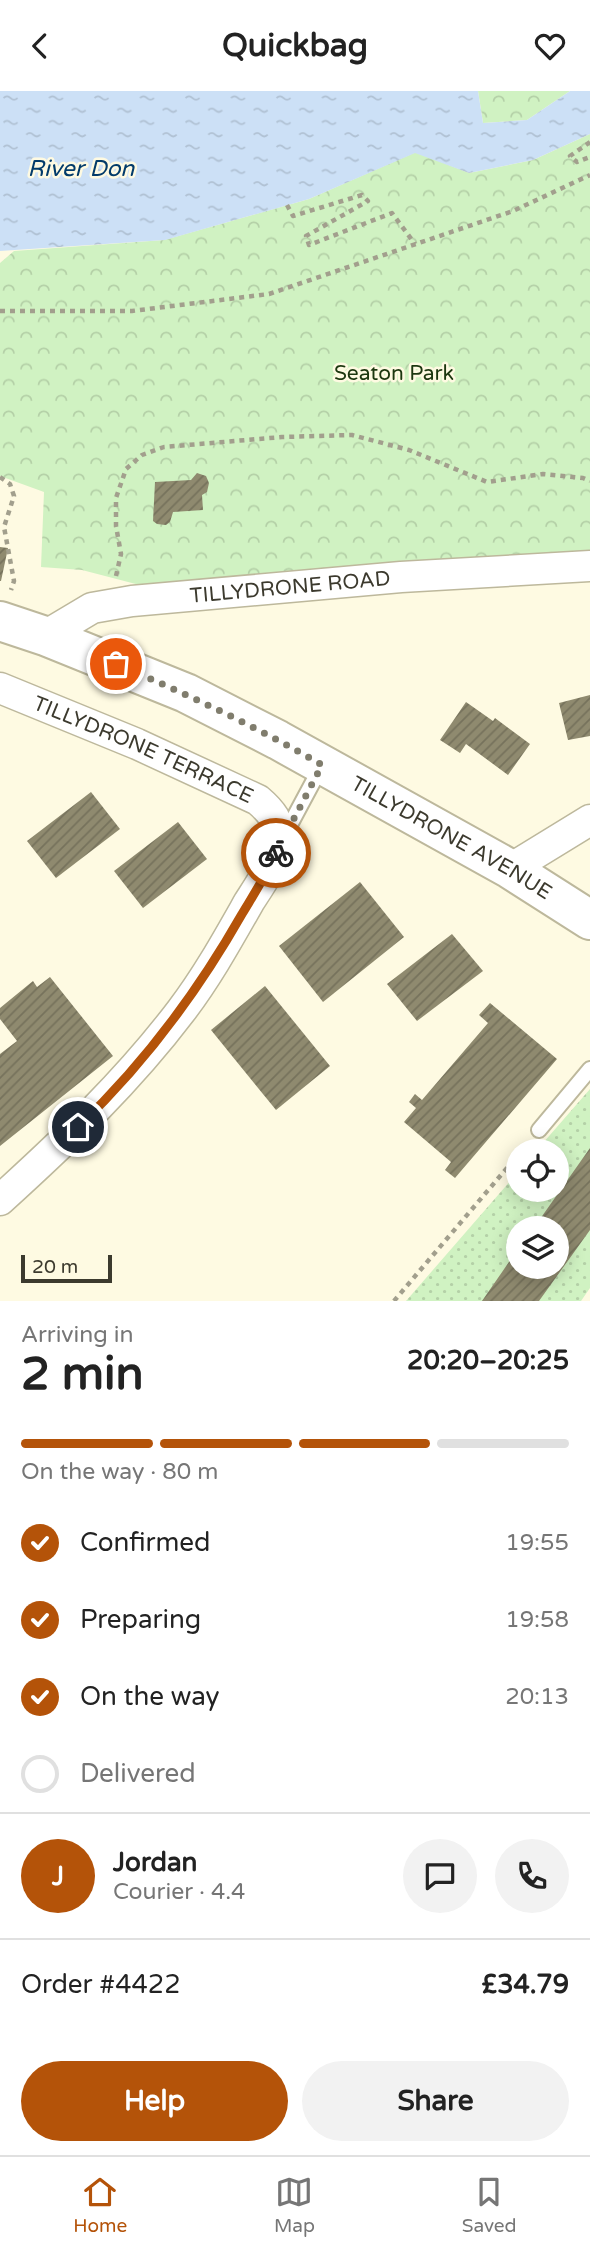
<!DOCTYPE html>
<html lang="en">
<head>
<meta charset="utf-8">
<style>
  :root { --surface:#fff; --page:#f2f2f2; --text:#222; --muted:#767676; --line:#e0e0e0; --accent:#b45309 }
  body { margin:0; font-family:"Varela Round",sans-serif; background:var(--page); color:var(--text); height:100vh; display:flex; flex-direction:column; font-size:26px; white-space:nowrap }
  * { box-sizing:border-box; margin:0 }
  p { font-size:23px; color:var(--muted) }
  .icon { flex:none; width:38px; height:38px; fill:none; stroke:currentColor; stroke-width:2; stroke-linecap:round; stroke-linejoin:round }
  .map { position:relative; height:1210px; overflow:hidden }
  .drawer { display:flex; flex-direction:column; background:var(--surface); flex:1 }
  .drawer>* { flex:none }
  .controls { position:absolute; left:506px; top:1048px; display:grid; gap:14px }
  .controls a { display:grid; place-items:center; width:63px; height:63px; border-radius:50%; background:var(--surface); box-shadow:0 4px 18px #0003; font-size:35px }
  .scale { position:absolute; left:21px; bottom:18px; width:91px; box-sizing:border-box; padding-left:7px; border:4px solid #3c3a2e; border-top:0; font-size:19px; line-height:24px; white-space:nowrap; color:#3c3a2e; -webkit-text-stroke:5px #fefae2; paint-order:stroke }
  .pin { position:absolute; display:grid; place-items:center; width:60px; height:60px; color:#fff; margin:-30px; border:4px solid #fff; border-radius:50%; box-shadow:0 2px 7px #0007 }
  .courier { position:absolute; display:grid; place-items:center; width:70px; height:70px; margin:-35px; border:5px solid #b45309; border-radius:50%; background:#fff; color:#222; box-shadow:0 2px 9px #0007 }
  .headline em { font-style:normal; font-weight:700 }
  .headline div { display:flex; flex-direction:column-reverse }
  .headline { display:flex; align-items:center; justify-content:space-between; height:119px; padding:0 21px }
  h1 { font-size:46px; font-weight:700; line-height:52px }
  .bar { display:grid; grid-template-columns:repeat(4,1fr); gap:10px 7px; align-content:center; height:84px; padding:0 21px }
  .bar i { height:9px; border-radius:5px; background:var(--line) }
  .bar .active { background:var(--accent) }
  .bar p { grid-column:span 4 }
  .line { display:flex; align-items:center; gap:18px; padding:0 21px; border-top:2px solid var(--line) }
  .line div { flex:1 }
  .round { display:grid; place-items:center; flex:none; width:74px; height:74px; border-radius:37px; background:var(--page) }
  ol { padding:0 21px; list-style:none }
  li { display:flex; align-items:center; gap:21px; height:77px }
  li p { margin-inline-start:auto }
  li .icon { padding:7px; border-radius:50%; background:var(--accent); color:#fff; stroke-width:4 }
  li:last-child { color:var(--muted) }
  li i { width:38px; height:38px; border:4px solid var(--line); border-radius:50% }
  .button { display:flex; gap:14px; margin-top:auto; padding:14px 21px }
  .button a { flex:1; height:80px; border-radius:42px; background:var(--accent); color:#fff; font-size:28px; font-weight:700; line-height:80px; text-align:center }
  .button a+a { background:var(--page); color:var(--text) }
  header { display:flex; justify-content:space-between; align-items:center; height:91px; padding:0 21px; background:var(--surface); font-size:32px; font-weight:700 }
  .tabs { display:flex; justify-content:space-around; align-items:center; height:98px; border-top:2px solid var(--line); background:var(--surface); font-size:19px; color:var(--muted) }
  .tabs a { display:grid; justify-items:center; gap:4px }
  .tabs .active { color:var(--accent) }
  .map>svg:first-child { display:block }
</style>
</head>
<body>
<header><svg class="icon" aria-label="back" viewBox="0 0 24 24"><path d="M15 5l-7 7 7 7"/></svg>Quickbag<svg class="icon" aria-label="heart" viewBox="0 0 24 24"><path d="M12 20l-8-8c-3-5 5-10 8-4 3-6 11-1 8 4z"/></svg></header>
<div class="map">
<svg width="590" height="1210" viewBox="0 0 590 1210">
  <defs>
    <pattern id="grass-dots" width="8" height="8" patternUnits="userSpaceOnUse" patternTransform="scale(1.75)"><rect width="8" height="8" fill="#d0f2c2"/><path d="M2 2h.1M6 6h.1" fill="none" stroke="#b4d0a7" stroke-width="1.8" stroke-linecap="round"/></pattern>
    <pattern id="forest-crowns" width="20" height="18" patternUnits="userSpaceOnUse" patternTransform="scale(1.75)"><rect width="20" height="18" fill="#d0f2c2"/><path d="M2 6a3 3 0 1 1 6 0M12 15a3 3 0 1 1 6 0" fill="none" stroke="#b4d0a7"/></pattern>
    <pattern id="water-ripples" width="26" height="14" patternUnits="userSpaceOnUse" patternTransform="scale(1.75)"><rect width="26" height="14" fill="#cce0f6"/><path d="M2 4q2-2 4 0t4 0M15 11q2-2 4 0t4 0" fill="none" stroke="#b0c1d3"/></pattern>
    <pattern id="building-hatch" width="6" height="6" patternUnits="userSpaceOnUse" patternTransform="scale(1.75)"><rect width="6" height="6" fill="#8f8a6f"/><path d="M-1 1l2-2M0 6l6-6M5 7l2-2" fill="none" stroke="#76725c"/></pattern>
  </defs>
  <rect width="100%" height="100%" fill="#fefae2"/>
  <path fill="url(#grass-dots)" fill-rule="evenodd" d="M590,998V1197L581,1210H406L518,1081V1099H556V1060H536ZM518,1138H556V1176H518Z"/>
  <g fill="url(#forest-crowns)">
    <path d="M478,0H570L527,29L483,32Z"/>
    <path d="M590,43V461L155,498L82,479L41,476L44,401L0,385V172L14,160L164,149L309,108L416,61L469,82L533,69Z"/>
  </g>
  <path fill="url(#water-ripples)" d="M0,0H478L483,32L527,29L570,0H590V43L533,69L469,82L415,62L309,108L165,149L0,160Z"/>
  <g fill="url(#building-hatch)">
    <path d="M197,382L206,385L209,392L207,401L202,404L203,419L173,421L170,431L166,434L157,433L153,430L155,391L191,389Z"/>
    <path d="M0,456L8,457L1,490H0Z"/>
    <path d="M590,604V645L568,649L559,612Z"/>
    <path d="M466,611L493,630L495,627L530,653L508,684L466,653L460,662L440,649Z"/>
    <path d="M91,701L120,738L56,787L27,750Z"/>
    <path d="M178,731L207,768L143,817L114,780Z"/>
    <path d="M360,791L404,846L323,911L279,855Z"/>
    <path d="M452,843L483,880L417,930L387,893Z"/>
    <path d="M50,886L113,965L0,1055V963L17,950L0,928V917L33,890L37,896Z"/>
    <path d="M265,895L330,975L276,1019L211,939Z"/>
    <path d="M490,912L557,968L455,1087L445,1079L451,1071L404,1031L416,1017L409,1011L415,1003L422,1009L488,932L479,924Z"/>
    <path d="M590,1057V1139L539,1210H482L518,1158V1176H556V1138H533Z"/>
  </g>
  <g fill="none" stroke-linecap="round" stroke-linejoin="round">
    <defs>
      <g id="lane">
        <path d="M283,747L321,676"/>
        <path d="M539,1039L590,978"/>
      </g>
      <g id="street">
        <path id="s1" d="M45,545L92,517L132,510L401,486L590,475"/>
        <path id="s2" d="M0,597L137,653L258,709C271,720 280,731 280,749C280,765 258,797 249,811C228,848 207,886 181,920C128,990 65,1050 0,1109"/>
        <path d="M510,778L590,729"/>
      </g>
      <g id="secondary">
        <path id="s3" d="M0,530L45,545L186,602L278,649L510,778L590,829"/>
      </g>
    </defs>
    <use href="#lane" stroke="#bdb89c" stroke-width="18"/>
    <use href="#street" stroke="#bdb89c" stroke-width="33"/>
    <use href="#secondary" stroke="#bdb89c" stroke-width="42"/>
    <g stroke="#a29f8d" stroke-width="4.5" stroke-dasharray="5 5" stroke-linecap="butt">
      <path d="M590,51L570,65L577,71L590,66"/>
      <path d="M287,114L293,125L362,104L368,110L306,145L309,154L392,122L415,153"/>
      <path d="M0,220H132L269,203L513,120L590,84"/>
      <path d="M0,386L10,393L14,405L4,436L14,490L11,499"/>
      <path d="M116,485L121,463L116,435V407L126,378L142,364L164,356L282,346L352,344L409,359L487,391L543,383L583,387L590,390"/>
      <path d="M394,1210L518,1064"/>
    </g>
    <use href="#lane" stroke="#fff" stroke-width="14"/>
    <use href="#street" stroke="#fff" stroke-width="30"/>
    <use href="#secondary" stroke="#fff" stroke-width="38"/>
  </g>
  <g fill="none" stroke-linecap="round" stroke-linejoin="round">
    <path stroke="#807d6d" stroke-width="7" stroke-dasharray="0 12.6" d="M116,573C187,603 255,635 322,674L276,762"/>
    <path stroke="#b45309" stroke-width="9" d="M78,1036C144,973 197,902 242,823C254,803 267,783 276,762"/>
  </g>
  <g text-anchor="middle" dominant-baseline="central" stroke-width="5" stroke-linejoin="round" paint-order="stroke">
    <g font-size="21" fill="#1c370f" stroke="#fefae2">
      <text x="394" y="282">Seaton Park</text>
    </g>
    <g font-size="21" fill="#3c3a2e" stroke="#fefae2">
      <text stroke="none"><textPath href="#s1" startOffset="254">TILLYDRONE ROAD</textPath></text>
      <text stroke="none"><textPath href="#s2" startOffset="156">TILLYDRONE TERRACE</textPath></text>
      <text stroke="none"><textPath href="#s3" startOffset="502">TILLYDRONE AVENUE</textPath></text>
    </g>
    <g font-size="23" font-style="italic" fill="#023b6a" stroke="#fefae2">
      <text x="81" y="78">River Don</text>
    </g>
  </g>
</svg>
<div class="controls">
<a><svg class="icon" aria-label="locate" viewBox="0 0 24 24"><circle cx="12" cy="12" r="6"/><path d="M12 2v4M12 18v4M2 12h4M18 12h4"/></svg></a>
<a><svg class="icon" aria-label="layers" viewBox="0 0 24 24"><path d="M12 4l9 5-9 5-9-5zM3 14l9 5 9-5"/></svg></a>
</div>
<div class="scale">20 m</div>
<div class="pin" style="left:116px;top:573px;background:#ea580c"><svg class="icon" aria-label="bag" viewBox="0 0 24 24"><path d="M5 8h14l-1 12H6zM9 8a3 3 0 0 1 6 0"/></svg></div>
<div class="pin" style="left:78px;top:1036px;background:#1f2937"><svg class="icon" aria-label="home" viewBox="0 0 24 24"><path d="M3 11l9-7 9 7M6 9v11h12V9"/></svg></div>
<div class="courier" style="left:276px;top:762px"><svg class="icon" aria-label="bike" viewBox="0 0 24 24"><circle cx="6" cy="16" r="4"/><circle cx="18" cy="16" r="4"/><path d="M6 16l4-8h5l3 8M10 8l3 8H6M13 5h3"/></svg></div>
</div>
<section class="drawer">
<div class="headline"><div><h1>2 min</h1><p>Arriving in</p></div><em>20:20–20:25</em></div>
<div class="bar"><i class="active"></i><i class="active"></i><i class="active"></i><i></i><p>On the way · 80 m</p></div>
<ol>
<li><svg class="icon" aria-label="check" viewBox="0 0 24 24"><path d="M5 12l5 5 9-10"/></svg>Confirmed<p>19:55</p></li>
<li><svg class="icon" aria-label="check" viewBox="0 0 24 24"><path d="M5 12l5 5 9-10"/></svg>Preparing<p>19:58</p></li>
<li><svg class="icon" aria-label="check" viewBox="0 0 24 24"><path d="M5 12l5 5 9-10"/></svg>On the way<p>20:13</p></li>
<li><i></i>Delivered</li>
</ol>
<div class="line" style="height:126px"><b class="round" style="background:var(--accent);color:#fff">J</b><div><b>Jordan</b><p>Courier · 4.4</p></div><a class="round"><svg class="icon" aria-label="chat" viewBox="0 0 24 24"><path d="M4 5h16v11H9l-5 4z"/></svg></a><a class="round"><svg class="icon" aria-label="phone" viewBox="0 0 24 24"><path d="M5 4h4l2 5-3 2q2 4 5 5l2-3 5 2v4C11 20 4 13 5 4z"/></svg></a></div>
<div class="line" style="height:91px"><div>Order #4422</div><b>£34.79</b></div>
<div class="button"><a>Help</a><a>Share</a></div>
</section>
<nav class="tabs">
<a class="active"><svg class="icon" aria-label="home" viewBox="0 0 24 24"><path d="M3 11l9-7 9 7M6 9v11h12V9"/></svg>Home</a>
<a><svg class="icon" aria-label="map" viewBox="0 0 24 24"><path d="M3 6l6-2 6 2 6-2v14l-6 2-6-2-6 2zM9 4v14M15 6v14"/></svg>Map</a>
<a><svg class="icon" aria-label="saved" viewBox="0 0 24 24"><path d="M7 4h10v16l-5-4-5 4z"/></svg>Saved</a>
</nav>
</body>
</html>
